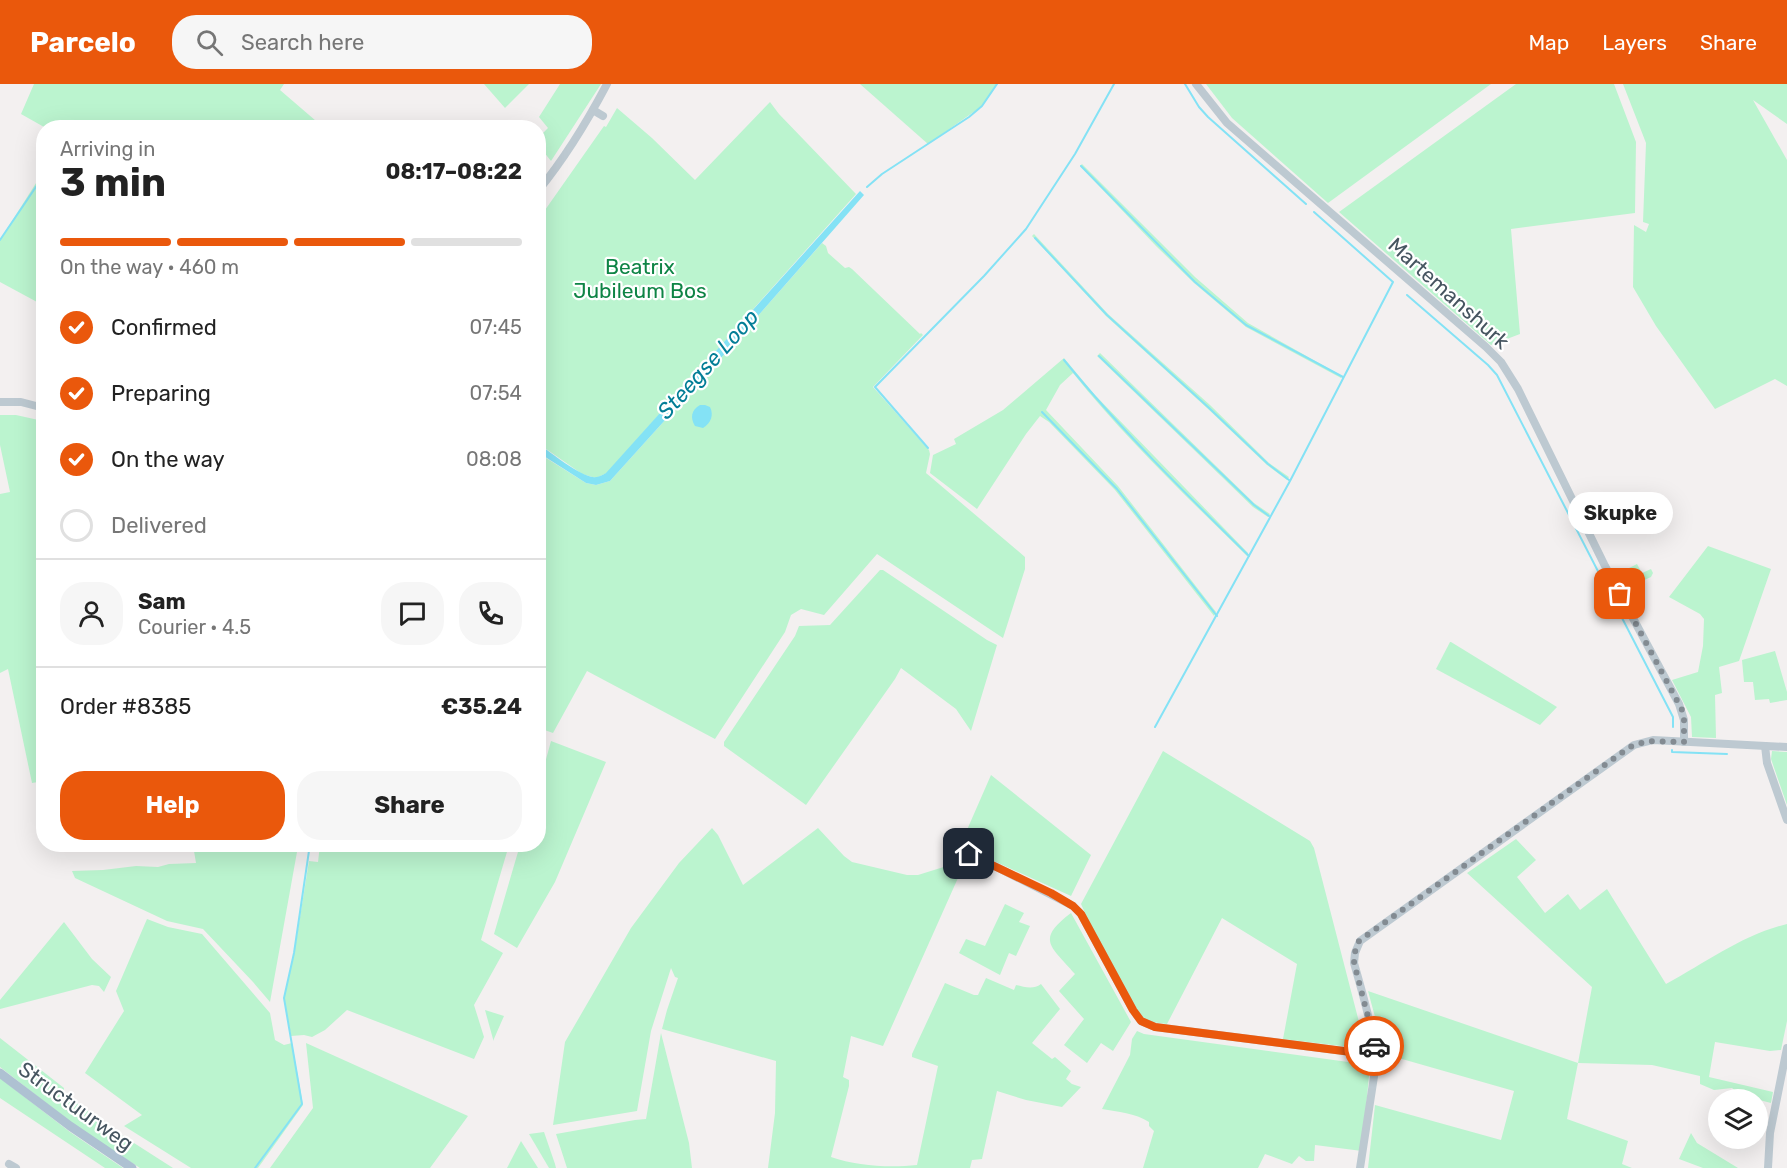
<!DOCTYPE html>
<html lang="en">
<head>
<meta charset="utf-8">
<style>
  :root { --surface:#fff; --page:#f6f6f6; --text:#222; --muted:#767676; --line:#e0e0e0; --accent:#ea580c }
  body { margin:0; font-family:Rubik,sans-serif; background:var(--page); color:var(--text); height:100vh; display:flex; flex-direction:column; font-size:22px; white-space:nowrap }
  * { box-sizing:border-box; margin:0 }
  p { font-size:20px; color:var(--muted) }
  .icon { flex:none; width:33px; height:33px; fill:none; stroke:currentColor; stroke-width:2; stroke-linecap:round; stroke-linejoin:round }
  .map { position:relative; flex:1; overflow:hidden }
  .side { position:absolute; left:36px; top:36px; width:510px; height:732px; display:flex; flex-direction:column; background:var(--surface); border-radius:24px; box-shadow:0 6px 24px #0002 }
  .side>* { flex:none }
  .fabs { position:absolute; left:1708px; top:1005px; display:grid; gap:12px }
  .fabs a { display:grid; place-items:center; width:60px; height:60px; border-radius:50%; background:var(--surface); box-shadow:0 6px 24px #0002; font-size:30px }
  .pin { position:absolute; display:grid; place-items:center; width:51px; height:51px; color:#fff; margin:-26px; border-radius:12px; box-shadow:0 3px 9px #0006 }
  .courier { position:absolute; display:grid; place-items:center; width:60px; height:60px; margin:-30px; border:4px solid #ea580c; border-radius:50%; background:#fff; color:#222; box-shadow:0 2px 8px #0007 }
  .bubble { position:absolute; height:42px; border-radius:21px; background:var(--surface); box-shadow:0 6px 24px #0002; font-size:20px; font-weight:700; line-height:42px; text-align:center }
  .headline em { font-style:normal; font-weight:700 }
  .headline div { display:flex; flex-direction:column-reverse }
  .headline { display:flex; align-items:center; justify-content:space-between; height:102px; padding:0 24px }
  h1 { font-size:39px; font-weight:700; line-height:45px }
  .bar { display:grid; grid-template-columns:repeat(4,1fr); gap:9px 6px; align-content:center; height:72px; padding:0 24px }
  .bar i { height:8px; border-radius:4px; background:var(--line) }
  .bar .on { background:var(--accent) }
  .bar p { grid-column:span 4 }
  .line { display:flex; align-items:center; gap:15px; padding:0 24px; border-top:2px solid var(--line) }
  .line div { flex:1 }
  .round { display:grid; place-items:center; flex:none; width:63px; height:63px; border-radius:24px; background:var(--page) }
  ol { padding:0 24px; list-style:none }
  li { display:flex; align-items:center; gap:18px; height:66px }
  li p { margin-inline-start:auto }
  li .icon { padding:6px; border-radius:50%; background:var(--accent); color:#fff; stroke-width:4 }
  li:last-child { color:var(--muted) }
  li i { width:33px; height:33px; border:3px solid var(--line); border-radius:50% }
  .primary-button { display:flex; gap:12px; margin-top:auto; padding:12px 24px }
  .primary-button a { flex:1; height:69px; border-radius:24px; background:var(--accent); color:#fff; font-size:24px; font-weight:700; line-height:69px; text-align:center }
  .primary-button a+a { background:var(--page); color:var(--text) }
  header { display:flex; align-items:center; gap:36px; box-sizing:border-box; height:84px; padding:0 30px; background:var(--accent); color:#fff }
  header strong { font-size:28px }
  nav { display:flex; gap:33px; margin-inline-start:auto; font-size:21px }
  .search { width:420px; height:54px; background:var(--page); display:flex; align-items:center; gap:15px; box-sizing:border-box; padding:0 21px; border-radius:24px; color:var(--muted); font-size:22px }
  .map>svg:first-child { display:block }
</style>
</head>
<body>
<header>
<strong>Parcelo</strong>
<div class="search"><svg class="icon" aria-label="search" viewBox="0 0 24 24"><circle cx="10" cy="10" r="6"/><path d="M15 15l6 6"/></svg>Search here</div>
<nav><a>Map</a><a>Layers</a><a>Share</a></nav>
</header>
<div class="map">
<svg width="1787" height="1084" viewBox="0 0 1787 1084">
  <rect width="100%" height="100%" fill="#f3f0f0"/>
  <g fill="#bbf4cf">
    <path d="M34,0H284L280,6L323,43H44L21,30Z"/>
    <path d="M484,0H529L505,24Z"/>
    <path d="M560,0H601L551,77L539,62V53L548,44L539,33Z"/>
    <path d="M860,0H997L982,22L928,60Z"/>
    <path d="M1206,0H1491L1328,119L1232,34Z"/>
    <path d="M1516,0H1614L1636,58L1635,129L1511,145L1520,250L1491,261L1339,128Z"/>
    <path d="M1623,0H1787V40L1753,16L1787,76V302L1775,295L1715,325L1656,242L1633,203L1634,141L1646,148L1649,140L1643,138L1646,59Z"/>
    <path d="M770,18L779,30L856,110L607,389L596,394L582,390L539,360L538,136L604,42L606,43L617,24L652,54L695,96Z"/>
    <path d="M1082,80L1195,193L1248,239L1342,292L1341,294L1246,243L1194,199L1156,162L1080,82Z"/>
    <path d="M43,88L44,207L37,218L0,198V156Z"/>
    <path d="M1034,150L1108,230L1210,321L1269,379L1289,393L1287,396L1267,381L1207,324L1106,232L1032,152Z"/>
    <path d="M822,159L826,162L828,169L845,184L849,183L852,185L920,250L921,249L923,251L873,303L929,366L930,370L926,389L1025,473V485L1003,554L877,470L824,531L801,525L791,531L785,548L715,655L587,587L553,649L539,644L538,369L586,399L596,401L610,397L713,283Z"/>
    <path d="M1100,269L1254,419L1270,430L1268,433L1253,423L1097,272Z"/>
    <path d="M1064,274L1094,310L1248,469L1247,472C1187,413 1125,354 1073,289L1060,301L1046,326L1118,402L1216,528L1214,532L1115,406L1049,338L1040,332L1026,350L977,425L930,389L933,371L956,360L954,355L1003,326Z"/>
    <path d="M0,331H16L43,337L44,697L32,699L8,585L0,589V410L10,408L0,361Z"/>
    <path d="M1708,462L1771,485L1739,577L1719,583L1722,609L1715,611L1716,654L1692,653L1691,633L1672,596L1698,588L1703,562L1704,535L1700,530L1669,513Z"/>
    <path d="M1637,480L1642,489L1651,485L1653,489L1651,493L1631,502L1623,487Z"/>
    <path d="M880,486H883L987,556L997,561L971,647L956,625L901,584L895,595L806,721L724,662V658L795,552L799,542L830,541Z"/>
    <path d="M1450,558H1451L1557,623L1540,641L1436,585Z"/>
    <path d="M1775,567L1787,608V616L1770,619L1769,615L1755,616L1753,598H1744L1742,576Z"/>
    <path d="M551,657L606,678L555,798L517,864L494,850L520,761L538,760L539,701Z"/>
    <path d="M1163,667L1310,757L1314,764L1366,965L1283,955L1297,880L1222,834L1167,940L1143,937L1091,842L1081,820Z"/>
    <path d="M1772,667L1787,668V721L1771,675Z"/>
    <path d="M991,691L1091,771L1071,812L972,767L963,766L956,771Z"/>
    <path d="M712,744L718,751L743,801L818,744L844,772L852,778L907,791H918L966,776L883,962L851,952L843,993L849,996V1002L831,1073C857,1082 889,1084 917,1081L938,982L912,973V970L945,899L974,911H978L986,894L1014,906L1016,901C1025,903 1033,906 1041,900L1060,925L1032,959L1052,975L1055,973L1071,987L1066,995L1072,1000L1081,1003L1062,1023L1026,1016L997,1007L982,1075L972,1076L970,1084H768L775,1029L776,977L662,945L667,926L678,894L675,893L671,884L651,947L637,1027L553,1041L565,958L631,844L679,779Z"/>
    <path d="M1516,755L1536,776L1517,793L1545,829L1568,810L1580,826L1607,805L1666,900C1707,878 1742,851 1787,840V937L1781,966L1770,967L1715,958L1709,993L1773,1008L1771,1019L1740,1011L1732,1004L1714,1006L1700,1000V992L1652,981L1578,979L1567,1035L1628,1057L1622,1080L1632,1084H1368L1375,1021L1501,1056L1514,1007L1381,969V955L1368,907L1578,979L1592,903L1467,789Z"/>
    <path d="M388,760L404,764H412L413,760L509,761L481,856L503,869L474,921L484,953L474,975L347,926L325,946L312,953L304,951L291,952L284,914L294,871L309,777L318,778L320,761Z"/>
    <path d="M193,761H313L310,768H297L270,918L253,898L203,845L167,837L75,794L72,787L103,786L136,782L158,783L169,780L196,779Z"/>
    <path d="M1005,820L1024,829L1019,838L1030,842L1016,872L1009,869L1000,891L959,869L966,855L985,862Z"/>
    <path d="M1071,829L1131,938L1113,967L1101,959L1087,979L1064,961L1084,935L1059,907L1075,890C1051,862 1035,856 1071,829Z"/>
    <path d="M147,835L168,843L202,850L270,929L275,956L284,961L292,959L303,1021L258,1084H191L124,1042L142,1031L85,989L124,927L116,907Z"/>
    <path d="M64,838L92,875L111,893L104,908L99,902L92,901L0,925V916Z"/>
    <path d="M485,926L504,932L493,957V955Z"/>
    <path d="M1137,947L1144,950L1370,981L1362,1067L1315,1061L1314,1077H1306L1299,1072L1292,1080L1265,1070L1258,1084H1143L1154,1047L1149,1042V1038C1135,1029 1118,1028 1102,1025L1130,971L1132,955Z"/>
    <path d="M661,949L689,1059L692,1084H567L556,1050L635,1036L646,1035Z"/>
    <path d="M0,954L64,1004V1008L67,1012L109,1043L173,1084H140L78,1044L0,983Z"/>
    <path d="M306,959L468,1032L430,1084H270L313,1024Z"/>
    <path d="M0,994L70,1048L123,1084H105L0,1014Z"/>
    <path d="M544,1048L555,1080L556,1084H549L529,1050Z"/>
    <path d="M1691,1049L1697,1059L1738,1084H1703L1679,1075Z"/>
    <path d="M521,1057L538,1084H507Z"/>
  </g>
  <g fill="#84e2f5">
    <path d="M860,107L864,111L713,283L610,397L596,401L586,399L539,369V360C550,368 580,392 593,393C598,394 602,391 606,389Z"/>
    <path d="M700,321H705L710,323C714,331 711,339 703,344L695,342C690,334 691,326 700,321Z"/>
  </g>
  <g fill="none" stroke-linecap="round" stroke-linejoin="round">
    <g stroke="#84e2f5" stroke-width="2">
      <path d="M1185,0L1199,23L1208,33L1306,120"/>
      <path d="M1081,82L1195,198L1246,241L1343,293"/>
      <path d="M867,103L882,90L969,33L982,22L997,0"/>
      <path d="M1035,154L1107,231L1208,323L1268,380L1289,396"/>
      <path d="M0,156L44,91"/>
      <path d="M1407,211L1488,281L1497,291L1673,633V643"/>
      <path d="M1099,272L1254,421L1269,432"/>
      <path d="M1064,276C1121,346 1185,409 1249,472"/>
      <path d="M1042,328L1117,405L1217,532"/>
      <path d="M928,364L875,303L984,192L1026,145L1075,70L1114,0"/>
      <path d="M1155,643L1290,397L1393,198L1314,128"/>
      <path d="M1672,666V668L1727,670"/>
      <path d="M255,1084L302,1020L284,914L294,869L310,760"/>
    </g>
    <g stroke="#bdc9d1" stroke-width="8">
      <path d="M1196,0L1227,39L1486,263L1501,278L1518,305L1605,482L1679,620L1684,636V658"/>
      <path d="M593,26L603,32"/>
      <path d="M538,107C565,74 587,38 607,0"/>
      <path d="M0,318H21L44,324"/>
      <path d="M1765,662L1767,679L1787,736"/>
      <path d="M959,773L969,770L981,775L1073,822L1081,830L1133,926L1141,937L1155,943L1375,971"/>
      <path d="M9,1080L16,1084"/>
      <path d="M1360,1084L1375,986C1375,949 1364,915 1354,879L1355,869L1360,857L1634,661L1653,656L1787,663"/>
      <path d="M1768,1084L1770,1049L1787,964"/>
    </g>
    <path stroke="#aec1d2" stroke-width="9" d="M0,989L70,1042L132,1084"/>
  </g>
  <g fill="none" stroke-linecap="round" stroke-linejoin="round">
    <path stroke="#838b92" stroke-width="6" stroke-dasharray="0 10.8" d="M1374,962L1373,952L1354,879L1355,868L1359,857L1630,663L1647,657L1684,658V636L1682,626L1620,510"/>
    <path stroke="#ea580c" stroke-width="8" d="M969,770L1051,809L1073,822L1081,830L1133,926L1141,937L1155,943L1375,971L1374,962"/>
  </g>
  <g text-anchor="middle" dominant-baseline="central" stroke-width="4.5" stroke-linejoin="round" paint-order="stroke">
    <g font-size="21" fill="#0e8445" stroke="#fff">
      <text x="640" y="182">Beatrix<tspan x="640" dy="24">Jubileum Bos</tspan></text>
    </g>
    <g font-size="21" fill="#465560" stroke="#fff">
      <text transform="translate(1449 209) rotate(42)">Martemanshurk</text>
      <text transform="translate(76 1022) rotate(36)">Structuurweg</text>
    </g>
    <g font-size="22" font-style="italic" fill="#037e97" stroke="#fff">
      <text transform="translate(708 280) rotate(-48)">Steegse Loop</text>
    </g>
  </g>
</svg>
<div class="fabs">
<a><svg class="icon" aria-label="layers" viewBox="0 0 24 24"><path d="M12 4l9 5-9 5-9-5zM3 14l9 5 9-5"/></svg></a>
</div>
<div class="pin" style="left:1620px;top:510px;background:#ea580c"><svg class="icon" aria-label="bag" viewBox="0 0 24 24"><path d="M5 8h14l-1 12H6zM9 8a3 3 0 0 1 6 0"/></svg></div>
<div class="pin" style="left:969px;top:770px;background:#1f2937"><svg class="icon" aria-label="home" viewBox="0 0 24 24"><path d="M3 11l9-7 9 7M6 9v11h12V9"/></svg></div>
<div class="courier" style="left:1374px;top:962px"><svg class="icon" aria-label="car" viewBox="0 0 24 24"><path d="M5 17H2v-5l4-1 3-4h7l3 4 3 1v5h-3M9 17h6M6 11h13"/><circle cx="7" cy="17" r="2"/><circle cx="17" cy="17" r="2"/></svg></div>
<div class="bubble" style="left:1568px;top:408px;width:105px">Skupke</div>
<section class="side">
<div class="headline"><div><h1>3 min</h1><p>Arriving in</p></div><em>08:17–08:22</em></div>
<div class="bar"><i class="on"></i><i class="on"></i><i class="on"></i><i></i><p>On the way · 460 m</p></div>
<ol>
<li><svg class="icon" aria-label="check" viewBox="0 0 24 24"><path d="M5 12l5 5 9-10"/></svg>Confirmed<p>07:45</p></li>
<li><svg class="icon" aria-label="check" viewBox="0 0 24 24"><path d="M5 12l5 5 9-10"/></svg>Preparing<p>07:54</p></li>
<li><svg class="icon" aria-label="check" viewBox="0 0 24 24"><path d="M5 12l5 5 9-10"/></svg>On the way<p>08:08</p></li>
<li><i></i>Delivered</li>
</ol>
<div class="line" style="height:108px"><a class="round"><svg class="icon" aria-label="person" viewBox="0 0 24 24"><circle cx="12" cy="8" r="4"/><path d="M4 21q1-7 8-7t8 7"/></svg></a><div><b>Sam</b><p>Courier · 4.5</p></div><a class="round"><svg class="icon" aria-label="chat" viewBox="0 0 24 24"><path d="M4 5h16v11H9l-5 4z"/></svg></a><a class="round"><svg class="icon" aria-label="phone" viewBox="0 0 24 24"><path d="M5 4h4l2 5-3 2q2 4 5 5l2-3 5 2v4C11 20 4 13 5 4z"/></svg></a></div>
<div class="line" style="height:78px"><div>Order #8385</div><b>€35.24</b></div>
<div class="primary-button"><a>Help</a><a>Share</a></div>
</section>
</div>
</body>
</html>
